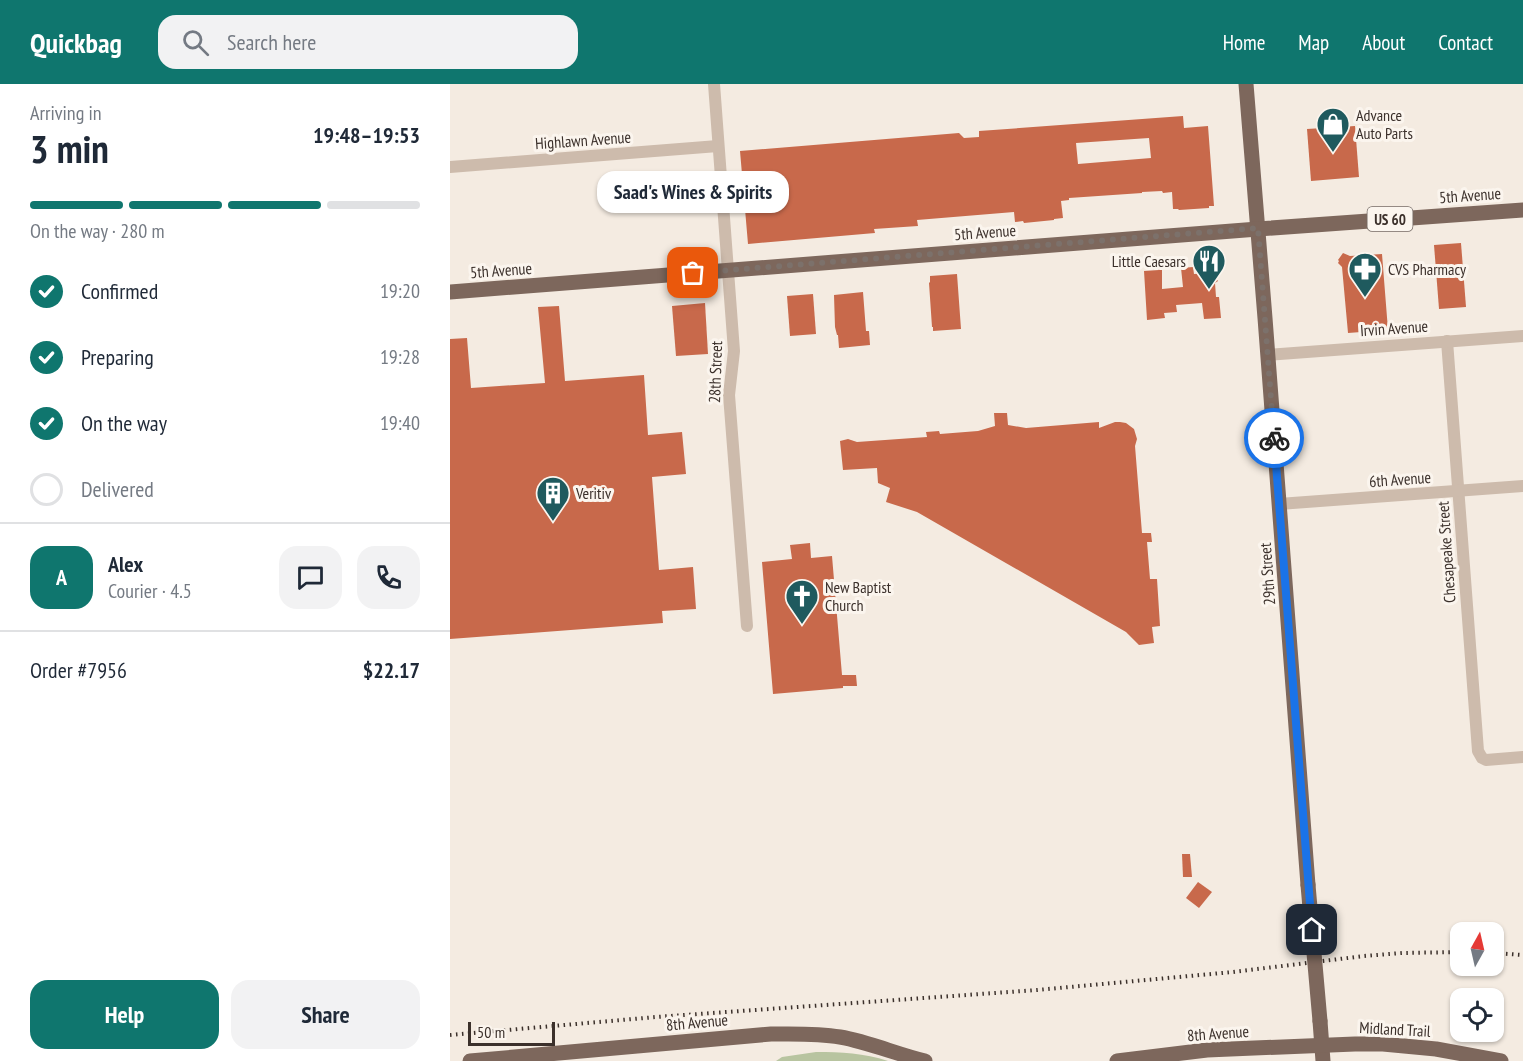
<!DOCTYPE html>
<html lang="en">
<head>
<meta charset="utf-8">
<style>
  :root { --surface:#fff; --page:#f2f2f3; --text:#1f2937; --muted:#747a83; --line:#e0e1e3; --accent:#0f766e }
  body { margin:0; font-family:"PT Sans Narrow",sans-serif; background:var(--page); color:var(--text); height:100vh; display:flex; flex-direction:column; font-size:22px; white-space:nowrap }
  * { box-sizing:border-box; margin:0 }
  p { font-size:20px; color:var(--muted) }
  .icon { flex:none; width:33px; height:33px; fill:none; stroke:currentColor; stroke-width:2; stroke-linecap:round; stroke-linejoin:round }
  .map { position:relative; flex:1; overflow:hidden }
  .panel { display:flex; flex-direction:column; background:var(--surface); width:450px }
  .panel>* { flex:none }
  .needle { width:39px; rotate:8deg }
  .controls { position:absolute; left:1000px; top:838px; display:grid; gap:12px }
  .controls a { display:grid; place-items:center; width:54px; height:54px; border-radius:12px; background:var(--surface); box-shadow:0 2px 4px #0004; font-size:30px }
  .scale { position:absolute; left:18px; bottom:15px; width:87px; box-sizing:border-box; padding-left:6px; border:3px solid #3b302b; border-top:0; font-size:16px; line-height:21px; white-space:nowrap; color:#3b302b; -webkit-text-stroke:4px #fbf5ee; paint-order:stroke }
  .pin { position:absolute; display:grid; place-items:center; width:51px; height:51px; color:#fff; margin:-26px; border-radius:12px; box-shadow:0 3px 9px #0006 }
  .courier { position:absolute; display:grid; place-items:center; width:60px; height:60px; margin:-30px; border:4px solid #1a73e8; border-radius:50%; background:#fff; color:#222; box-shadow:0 2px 8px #0007 }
  .bubble { position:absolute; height:42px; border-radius:18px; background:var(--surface); box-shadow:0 2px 4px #0004; font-size:20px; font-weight:700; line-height:42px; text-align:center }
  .headline em { font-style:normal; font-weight:700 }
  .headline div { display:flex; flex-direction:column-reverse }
  .headline { display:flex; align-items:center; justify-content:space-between; height:102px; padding:0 30px }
  h1 { font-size:39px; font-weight:700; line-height:45px }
  .bar { display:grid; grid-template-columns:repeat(4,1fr); gap:9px 6px; align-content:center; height:72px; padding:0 30px }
  .bar i { height:8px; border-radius:4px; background:var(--line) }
  .bar .on { background:var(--accent) }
  .bar p { grid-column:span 4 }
  .line { display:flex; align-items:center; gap:15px; padding:0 30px; border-top:2px solid var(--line) }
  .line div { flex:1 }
  .round { display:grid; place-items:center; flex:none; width:63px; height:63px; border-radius:18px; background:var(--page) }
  ol { padding:0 30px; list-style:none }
  li { display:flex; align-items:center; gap:18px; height:66px }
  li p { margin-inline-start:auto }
  li .icon { padding:6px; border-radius:50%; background:var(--accent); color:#fff; stroke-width:4 }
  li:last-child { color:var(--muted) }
  li i { width:33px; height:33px; border:3px solid var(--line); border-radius:50% }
  .button { display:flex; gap:12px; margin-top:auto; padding:12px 30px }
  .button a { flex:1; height:69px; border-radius:18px; background:var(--accent); color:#fff; font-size:24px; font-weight:700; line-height:69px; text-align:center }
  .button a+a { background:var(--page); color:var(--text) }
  header { display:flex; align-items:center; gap:36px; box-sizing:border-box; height:84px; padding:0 30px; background:var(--accent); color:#fff }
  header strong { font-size:28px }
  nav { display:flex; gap:33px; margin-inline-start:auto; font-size:21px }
  .search { width:420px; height:54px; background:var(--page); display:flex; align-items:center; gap:15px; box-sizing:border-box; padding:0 21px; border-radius:18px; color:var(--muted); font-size:22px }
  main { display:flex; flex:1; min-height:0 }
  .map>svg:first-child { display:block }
</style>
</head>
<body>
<header>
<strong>Quickbag</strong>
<div class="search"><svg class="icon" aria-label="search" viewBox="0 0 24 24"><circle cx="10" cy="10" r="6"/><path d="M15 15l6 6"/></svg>Search here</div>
<nav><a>Home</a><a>Map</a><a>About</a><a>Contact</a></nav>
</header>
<main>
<section class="panel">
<div class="headline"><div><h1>3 min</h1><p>Arriving in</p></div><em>19:48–19:53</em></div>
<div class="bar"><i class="on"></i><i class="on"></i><i class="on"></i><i></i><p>On the way · 280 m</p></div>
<ol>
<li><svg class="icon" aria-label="check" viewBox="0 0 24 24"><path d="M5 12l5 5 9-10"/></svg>Confirmed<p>19:20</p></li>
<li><svg class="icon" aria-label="check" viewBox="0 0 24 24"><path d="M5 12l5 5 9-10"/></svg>Preparing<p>19:28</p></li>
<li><svg class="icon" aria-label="check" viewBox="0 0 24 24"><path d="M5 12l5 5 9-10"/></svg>On the way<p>19:40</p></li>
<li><i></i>Delivered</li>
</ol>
<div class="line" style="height:108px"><b class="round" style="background:var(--accent);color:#fff">A</b><div><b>Alex</b><p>Courier · 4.5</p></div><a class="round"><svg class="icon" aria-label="chat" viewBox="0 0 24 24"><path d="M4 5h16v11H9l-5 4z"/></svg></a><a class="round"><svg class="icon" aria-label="phone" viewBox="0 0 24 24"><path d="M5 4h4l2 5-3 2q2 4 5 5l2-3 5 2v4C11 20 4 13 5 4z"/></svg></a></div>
<div class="line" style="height:78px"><div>Order #7956</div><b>$22.17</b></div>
<div class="button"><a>Help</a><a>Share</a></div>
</section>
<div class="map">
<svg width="1073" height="977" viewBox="0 0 1073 977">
  <rect width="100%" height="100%" fill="#f4ebe1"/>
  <path fill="#b8c4a0" d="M366,968C391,968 414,969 438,977H326L332,973Z"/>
  <g fill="#c8694b" fill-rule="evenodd">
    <path d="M733,32L734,44L758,42L764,122H759V124L729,126L728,125H723L722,108L713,109L712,107L692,108V109L619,114V116L611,117L613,134L604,135V136L574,139L573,137L565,138L564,128L467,136L468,142L424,145L425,149L298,160L290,67L509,49L514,54L529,53V47ZM699,54L701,74L628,80L626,59Z"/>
    <path d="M905,42L909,93L861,97L857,45Z"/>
    <path d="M1011,159L1016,223L989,225L984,161Z"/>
    <path d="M893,169L900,172L932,170L938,246L898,249L892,183L888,179L889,177L888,176Z"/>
    <path d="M712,175V205L733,203L731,184L743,183L744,190L759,189L761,188L768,197L765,199L766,213H769L771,234L754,235L752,219L726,221L727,228L714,229L715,234L697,236L694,187L709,186H703L702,176Z"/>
    <path d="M507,190L511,245L483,247V243H482L479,199L480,198V192Z"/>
    <path d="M413,208L416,247H419L420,261L389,264L388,251H387L385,243L384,211Z"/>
    <path d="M363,210L366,250L340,252L337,212Z"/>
    <path d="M255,219L258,270L226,272L222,222Z"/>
    <path d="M109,222L115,297L194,291L198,351L232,348L236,390L202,393L209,486L243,483L246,525L212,527L213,539L0,555V255L17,254L21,304L95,299L88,223Z"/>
    <path d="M544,329H557L558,341L576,344L649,338V344L665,338H670L676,339L684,345L687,355L685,362L692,449H701L702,458H697L700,495H707L710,542L702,543L704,559L689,561L676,548L467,428L436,418L440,404L428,399L427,384L393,386L390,357L398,355L407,358L477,353L476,348L489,347L490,350L528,347L545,342Z"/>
    <path d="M360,459L361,474L382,472L392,591H406L407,602H393V604L323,610L312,478L342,475L340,461Z"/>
    <path d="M732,770H740L742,793H733Z"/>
    <path d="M748,798L762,808L749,824L736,814Z"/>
  </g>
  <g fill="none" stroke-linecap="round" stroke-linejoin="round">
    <g stroke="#cdbbac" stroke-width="12">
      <path d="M264,0L284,267L279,311L297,542"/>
      <path d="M0,83L268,62"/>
      <path d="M997,257L1028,667L1032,674L1036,676L1073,673"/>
      <path d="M818,271L1073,252"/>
      <path d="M829,420L1073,402"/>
    </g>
    <g stroke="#7d675c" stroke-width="15">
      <path d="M796,0L815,234L858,801"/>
      <path d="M0,208L808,145L1073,126"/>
      <path d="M870,937L873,977"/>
      <path d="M20,977L321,950C344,950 367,949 390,953C419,958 446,970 475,977"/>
      <path d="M667,977L757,966L905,960H933L986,965L1051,977"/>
    </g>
    <g stroke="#3b302b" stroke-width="4" stroke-dasharray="1.5 4.5" stroke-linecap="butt">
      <path d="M1044,869L1073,871"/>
      <path d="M0,951L206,933L587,906L783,888L914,872L952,869L1011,868"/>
    </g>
    <path stroke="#7d675c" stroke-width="15" d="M858,801L870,937"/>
  </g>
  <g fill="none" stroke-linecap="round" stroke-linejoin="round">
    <path stroke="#7c716b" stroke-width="6" stroke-dasharray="0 10.8" d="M243,189L808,144L824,354"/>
    <path stroke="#1a73e8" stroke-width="8" d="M824,354L862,846"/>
  </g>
  <defs>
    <symbol id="shop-pin" viewBox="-11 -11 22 30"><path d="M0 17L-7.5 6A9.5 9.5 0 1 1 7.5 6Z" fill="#1f5a5e" stroke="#fbf5ee"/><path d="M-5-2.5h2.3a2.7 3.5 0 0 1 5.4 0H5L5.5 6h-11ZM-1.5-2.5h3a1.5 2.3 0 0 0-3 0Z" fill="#fff"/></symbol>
    <symbol id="restaurant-pin" viewBox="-11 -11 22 30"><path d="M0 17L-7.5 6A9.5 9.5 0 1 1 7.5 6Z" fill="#1f5a5e" stroke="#fbf5ee"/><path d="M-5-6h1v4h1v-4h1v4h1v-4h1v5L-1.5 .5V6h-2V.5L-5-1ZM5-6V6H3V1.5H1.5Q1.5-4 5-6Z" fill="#fff"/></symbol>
    <symbol id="pharmacy-pin" viewBox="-11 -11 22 30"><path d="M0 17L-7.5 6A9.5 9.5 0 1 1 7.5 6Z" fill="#1f5a5e" stroke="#fbf5ee"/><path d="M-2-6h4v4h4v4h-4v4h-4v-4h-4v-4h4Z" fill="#fff"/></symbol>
    <symbol id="building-pin" viewBox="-11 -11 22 30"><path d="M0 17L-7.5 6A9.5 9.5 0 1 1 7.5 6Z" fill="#1f5a5e" stroke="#fbf5ee"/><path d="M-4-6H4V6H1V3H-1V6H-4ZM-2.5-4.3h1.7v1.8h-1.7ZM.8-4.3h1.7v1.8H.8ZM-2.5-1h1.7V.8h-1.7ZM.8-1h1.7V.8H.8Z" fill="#fff"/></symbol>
    <symbol id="church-pin" viewBox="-11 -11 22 30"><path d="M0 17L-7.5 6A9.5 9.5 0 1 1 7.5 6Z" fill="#1f5a5e" stroke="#fbf5ee"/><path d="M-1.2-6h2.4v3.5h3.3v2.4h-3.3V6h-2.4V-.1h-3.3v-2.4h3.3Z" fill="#fff"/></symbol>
  </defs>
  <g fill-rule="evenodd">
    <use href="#shop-pin" x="864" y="21" width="38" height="52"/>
    <use href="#restaurant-pin" x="740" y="158" width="38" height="52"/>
    <use href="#pharmacy-pin" x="896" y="166" width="38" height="52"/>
    <use href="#building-pin" x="84" y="390" width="38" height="52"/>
    <use href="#church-pin" x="333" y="493" width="38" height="52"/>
  </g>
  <g text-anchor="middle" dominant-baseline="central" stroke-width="6" stroke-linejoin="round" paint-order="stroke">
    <rect fill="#fbf5ee" stroke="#756b66" stroke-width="1.5" x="917.5" y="123" width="45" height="24" rx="4.5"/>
    <g font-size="15" font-weight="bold" fill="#3b302b">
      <text x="940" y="135">US 60</text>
    </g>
    <g font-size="16" fill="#3b302b" stroke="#fbf5ee" text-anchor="start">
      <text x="906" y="31">Advance<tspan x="906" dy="18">Auto Parts</tspan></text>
      <text x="736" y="177" text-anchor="end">Little Caesars</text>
      <text x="938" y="185">CVS Pharmacy</text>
      <text x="126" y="409">Veritiv</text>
      <text x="375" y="503">New Baptist<tspan x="375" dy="18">Church</tspan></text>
    </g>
    <g font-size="16" fill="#3b302b" stroke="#fbf5ee">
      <text transform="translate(133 56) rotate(-4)">Highlawn Avenue</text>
      <text transform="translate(1020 111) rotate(-4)">5th Avenue</text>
      <text transform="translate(535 148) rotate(-4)">5th Avenue</text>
      <text transform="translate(51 186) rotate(-4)">5th Avenue</text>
      <text transform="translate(944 244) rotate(-4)">Irvin Avenue</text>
      <text transform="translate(265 288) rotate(-88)">28th Street</text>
      <text transform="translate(950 395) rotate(-4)">6th Avenue</text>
      <text transform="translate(996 468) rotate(-94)">Chesapeake Street</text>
      <text transform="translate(817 490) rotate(-94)">29th Street</text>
      <text transform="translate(247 938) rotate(-5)">8th Avenue</text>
      <text transform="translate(945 945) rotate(3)">Midland Trail</text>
      <text transform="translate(768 949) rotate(-4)">8th Avenue</text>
    </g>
  </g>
</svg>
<div class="controls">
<a><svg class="needle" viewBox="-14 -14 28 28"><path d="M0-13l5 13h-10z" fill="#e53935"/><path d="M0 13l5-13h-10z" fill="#747a83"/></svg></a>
<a><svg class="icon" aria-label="locate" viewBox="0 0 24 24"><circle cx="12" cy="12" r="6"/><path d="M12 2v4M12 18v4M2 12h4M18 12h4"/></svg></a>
</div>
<div class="scale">50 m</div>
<div class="pin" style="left:243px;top:189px;background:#ea580c"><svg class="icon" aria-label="bag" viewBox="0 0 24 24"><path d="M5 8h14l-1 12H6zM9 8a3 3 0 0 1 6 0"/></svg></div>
<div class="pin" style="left:862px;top:846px;background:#1f2937"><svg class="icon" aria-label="home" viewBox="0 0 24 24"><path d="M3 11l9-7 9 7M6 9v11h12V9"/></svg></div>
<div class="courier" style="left:824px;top:354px"><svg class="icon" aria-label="bike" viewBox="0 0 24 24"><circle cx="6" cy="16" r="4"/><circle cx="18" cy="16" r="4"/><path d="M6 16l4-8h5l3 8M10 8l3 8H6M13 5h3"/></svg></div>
<div class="bubble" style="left:147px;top:87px;width:192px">Saad's Wines &amp; Spirits</div>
</div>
</main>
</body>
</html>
